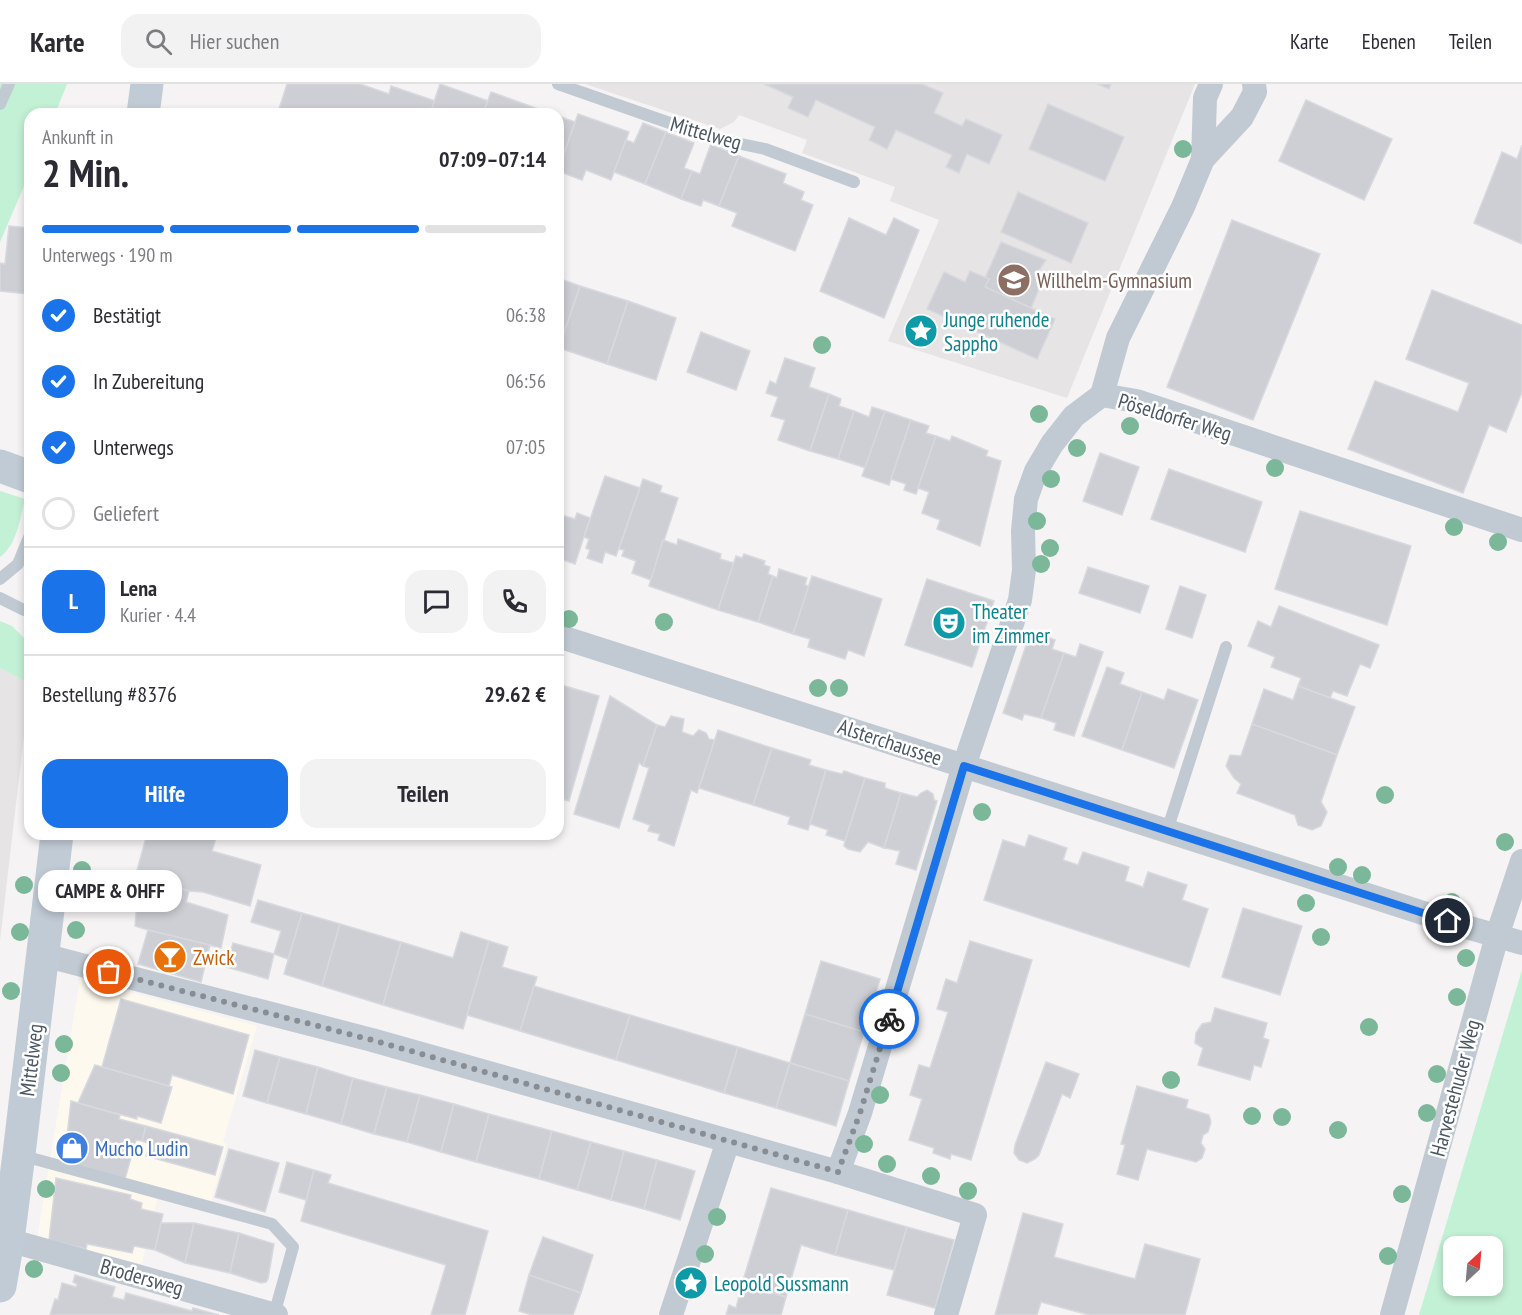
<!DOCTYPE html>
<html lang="de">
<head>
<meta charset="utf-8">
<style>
  :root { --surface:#fff; --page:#f2f2f3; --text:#2b2b33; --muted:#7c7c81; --line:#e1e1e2; --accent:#1a73e8 }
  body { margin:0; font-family:"PT Sans Narrow",sans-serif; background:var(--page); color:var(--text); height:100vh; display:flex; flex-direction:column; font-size:22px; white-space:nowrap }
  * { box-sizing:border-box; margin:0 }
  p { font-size:20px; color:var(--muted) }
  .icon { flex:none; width:33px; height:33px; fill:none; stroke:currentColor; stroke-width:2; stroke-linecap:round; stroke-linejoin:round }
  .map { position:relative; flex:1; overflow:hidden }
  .sheet { position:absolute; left:24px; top:24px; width:540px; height:732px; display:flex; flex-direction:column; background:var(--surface); border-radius:18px; box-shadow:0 3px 9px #0003 }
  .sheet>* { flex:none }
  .needle { width:39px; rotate:26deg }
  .tools { position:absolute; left:1443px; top:1152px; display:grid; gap:12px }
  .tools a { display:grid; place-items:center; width:60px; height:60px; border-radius:12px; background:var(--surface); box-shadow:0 3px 9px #0003; font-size:30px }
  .pin { position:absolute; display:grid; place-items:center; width:51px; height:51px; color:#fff; margin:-26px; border:3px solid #fff; border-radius:50%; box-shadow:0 2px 6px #0007 }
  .courier { position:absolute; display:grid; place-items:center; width:60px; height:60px; margin:-30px; border:4px solid #1a73e8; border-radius:50%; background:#fff; color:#222; box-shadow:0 2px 8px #0007 }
  .bubble { position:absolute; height:42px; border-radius:18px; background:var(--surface); box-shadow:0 3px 9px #0003; font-size:20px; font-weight:600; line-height:42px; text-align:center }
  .headline em { font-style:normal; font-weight:600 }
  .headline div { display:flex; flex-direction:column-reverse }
  .headline { display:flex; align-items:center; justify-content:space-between; height:102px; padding:0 18px }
  h1 { font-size:39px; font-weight:600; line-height:45px }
  .bar { display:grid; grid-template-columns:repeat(4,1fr); gap:9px 6px; align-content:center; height:72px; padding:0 18px }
  .bar i { height:8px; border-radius:4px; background:var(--line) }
  .bar .selected { background:var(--accent) }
  .bar p { grid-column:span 4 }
  .line { display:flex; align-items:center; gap:15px; padding:0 18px; border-top:2px solid var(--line) }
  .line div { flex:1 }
  .round { display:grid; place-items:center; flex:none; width:63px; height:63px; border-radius:18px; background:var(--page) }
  ol { padding:0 18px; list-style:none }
  li { display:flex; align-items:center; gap:18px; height:66px }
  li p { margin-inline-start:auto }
  li .icon { padding:6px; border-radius:50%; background:var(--accent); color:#fff; stroke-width:4 }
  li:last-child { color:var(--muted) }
  li i { width:33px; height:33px; border:3px solid var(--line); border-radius:50% }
  .primary-button { display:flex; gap:12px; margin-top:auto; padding:12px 18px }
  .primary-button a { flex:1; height:69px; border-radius:18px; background:var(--accent); color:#fff; font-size:24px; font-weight:600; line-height:69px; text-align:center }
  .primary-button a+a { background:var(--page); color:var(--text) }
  header { display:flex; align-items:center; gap:36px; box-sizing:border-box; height:84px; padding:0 30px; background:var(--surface); border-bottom:2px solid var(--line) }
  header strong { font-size:28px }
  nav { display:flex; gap:33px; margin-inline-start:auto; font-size:21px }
  .search { width:420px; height:54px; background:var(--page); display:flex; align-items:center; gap:15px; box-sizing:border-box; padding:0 21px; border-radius:18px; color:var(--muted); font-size:22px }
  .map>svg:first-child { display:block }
</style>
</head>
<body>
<header>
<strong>Karte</strong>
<div class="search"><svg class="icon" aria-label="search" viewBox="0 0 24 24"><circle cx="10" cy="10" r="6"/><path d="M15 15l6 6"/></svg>Hier suchen</div>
<nav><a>Karte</a><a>Ebenen</a><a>Teilen</a></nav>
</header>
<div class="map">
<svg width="1522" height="1231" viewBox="0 0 1522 1231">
  <rect width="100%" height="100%" fill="#f5f3f3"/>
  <path fill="#fdf9ef" d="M80,895L257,942L223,1058L227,1060L211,1118L160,1103L142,1180L37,1154Z"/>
  <g fill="#e6e4e5">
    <path d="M585,0H1195L1067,314L888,257L939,136L890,117L895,103L802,69L807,56L739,31L734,38L720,45Z"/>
    <path d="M0,584L30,600L0,857Z"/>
  </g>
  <g fill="#c3f1d5" fill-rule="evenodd">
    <path d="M0,0H67L55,30H30V88L0,158Z"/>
    <path d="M0,407L25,415C20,434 17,461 0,473Z"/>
    <path d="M0,537L12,542L30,560V600L0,584Z"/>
    <path d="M1522,886V1231H1419ZM1492,1162V1202H1454V1162Z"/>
  </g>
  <g fill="#cdcfd5" stroke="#d7d9de" stroke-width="1.5">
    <path d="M287,0H360L389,10L391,2L435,17L430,30H294L279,25Z"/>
    <path d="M440,0L488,17L483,30H430Z"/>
    <path d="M764,0H922L943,9L934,29L962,42L966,35L1002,51L989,80L967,70L959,89L946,83L952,71L896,46L887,65L869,56L875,43L816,16L808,33L788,24L793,13Z"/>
    <path d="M1097,0H1111L1109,5Z"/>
    <path d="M491,8L552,30H483Z"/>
    <path d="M1306,16L1392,55L1364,116L1279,77Z"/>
    <path d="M1048,20L1124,53L1105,97L1029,65Z"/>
    <path d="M578,30L629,48L611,96L586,86L582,96L558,87Z"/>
    <path d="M558,32L575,38L558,86Z"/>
    <path d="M643,39L666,48L645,100L614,88L626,56L634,59Z"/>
    <path d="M666,48L694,59L684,84L692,87L681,115L645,100Z"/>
    <path d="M711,60L739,72L719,122L703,116L701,122L681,115L692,87L700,90Z"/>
    <path d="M1522,61V160L1474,139L1502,68L1517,75Z"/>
    <path d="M739,72L786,90L783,99L804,108L801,116L813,121L795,167L732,142L737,129L719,122Z"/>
    <path d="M1018,108L1088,139L1071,179L1001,148Z"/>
    <path d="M849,134L886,151L894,134L919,146L884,234L820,207Z"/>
    <path d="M1232,136L1320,170L1253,336L1167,303Z"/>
    <path d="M9,142L30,144V178L27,210L0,207V179L5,180Z"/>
    <path d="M1001,158L1046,176L1037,189L1044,193L1031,224L985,203L989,195L985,194Z"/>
    <path d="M970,187L989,195L985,203L1055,235L1037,275L927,225L944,188L965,198Z"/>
    <path d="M558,194L580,202L559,264L558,263Z"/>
    <path d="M580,202L628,217L607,280L559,264Z"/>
    <path d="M1432,206L1522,241V308L1506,348L1489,341L1463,409L1348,365L1375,297L1458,328L1469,299L1406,275Z"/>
    <path d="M628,217L676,234L656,296L607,280Z"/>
    <path d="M701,248L750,267L736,306L687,288Z"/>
    <path d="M785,274L815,284L809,303L829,310L810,367L778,356L785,336L771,332L778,313L766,309L770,297L776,300Z"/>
    <path d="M829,310L841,315L839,322L854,327L838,375L810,367Z"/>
    <path d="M872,323L885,327L866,384L838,375L854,327L869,333Z"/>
    <path d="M885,327L911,336L889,401L862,392Z"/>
    <path d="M911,336L929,342L926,349L936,352L916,410L904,406L906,400L891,395Z"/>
    <path d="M936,352L950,357L952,352L988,367L986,372L1001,377L980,462L937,445L940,436L922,429L929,408L918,404Z"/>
    <path d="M1100,369L1139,383L1122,431L1083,417Z"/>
    <path d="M1169,385L1262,418L1245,468L1151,435Z"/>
    <path d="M605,392L640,404L616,472L605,468L602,479L587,474L590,466L586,464L589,455L584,453Z"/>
    <path d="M643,395L662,402L660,408L678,414L651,496L632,489L636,477L622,472L624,466L619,465Z"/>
    <path d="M1300,427L1411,462L1387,541L1275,505Z"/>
    <path d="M577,429L590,434L575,480L558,474V430L575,435Z"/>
    <path d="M678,455L721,470L720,475L734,479L718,526L649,502L663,456L677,461Z"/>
    <path d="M744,470L765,477L764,481L770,483L768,490L773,492L758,538L718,526L736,472L742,474Z"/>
    <path d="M1088,483L1149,502L1140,529L1079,509Z"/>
    <path d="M779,485L807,494L805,501L809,502L793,550L758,538L773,492L777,494Z"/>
    <path d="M812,492L882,515L864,572L848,566L845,575L808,563L810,555L793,550Z"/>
    <path d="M927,495L994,517L972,583L905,561Z"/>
    <path d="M1180,502L1206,511L1192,554L1166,545Z"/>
    <path d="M1279,522L1379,561L1370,584L1360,580L1347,612L1333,607L1330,614L1298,602L1301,594L1271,583L1275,573L1248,562L1258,537L1271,543Z"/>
    <path d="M1031,547L1055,556L1052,565L1064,569L1041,634L1024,630L1022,636L1003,629Z"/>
    <path d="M1080,560L1103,568L1074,652L1054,646L1056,639L1041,634L1064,569L1076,573Z"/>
    <path d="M1107,583L1124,589L1120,600L1142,608L1122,666L1082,652Z"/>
    <path d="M558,600L599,612L569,717L558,714Z"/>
    <path d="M1298,602L1355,623L1337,671L1252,640L1264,605L1293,616Z"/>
    <path d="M1168,605L1198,616L1174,684L1122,666L1142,608L1164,616Z"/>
    <path d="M610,612L657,641L643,682L639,679L619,744L574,730Z"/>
    <path d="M671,632L684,635L682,648L693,652L699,646L706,649L709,655L715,656L697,709L691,706L674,762L658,756L660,750L648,747L650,741L633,735L649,684L643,682L657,641L665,643Z"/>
    <path d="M1252,640L1337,671L1321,718L1327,728L1321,742L1312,746L1298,741L1295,731L1237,709L1241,700L1234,694L1226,682L1230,671L1241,672Z"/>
    <path d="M718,646L772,664L753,721L699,704Z"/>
    <path d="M772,664L811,676L809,681L826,686L808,746L788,740L790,733L753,721Z"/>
    <path d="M826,686L842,690L844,687L865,694L845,757L826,751L828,746L810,740Z"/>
    <path d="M865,694L885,699V704L901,709L884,764L868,758L860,768L848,765L844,762L845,757Z"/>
    <path d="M927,706L933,710L934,716L937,717L916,786L896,780L900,767L884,764L901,709L917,713L921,709Z"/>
    <path d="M147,750H202L216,754L212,767L261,781L250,822L203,808L189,807L146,796L136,790Z"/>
    <path d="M1029,751L1067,764L1063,776L1078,781L1083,768L1129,783L1125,797L1143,803L1148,788L1187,801L1182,816L1208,825L1189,883L984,816L1003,756L1025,763Z"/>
    <path d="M146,796L189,807L186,818L228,831L221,864L148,846L135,842L137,817Z"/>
    <path d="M258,816L302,829L288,875L274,870L281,847L251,838Z"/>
    <path d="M1243,824L1302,842L1280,911L1222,893Z"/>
    <path d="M302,829L340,840L322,902L284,890Z"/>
    <path d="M340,840L401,858L383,921L322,902Z"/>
    <path d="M148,846L210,861L201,898L138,880Z"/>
    <path d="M461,848L489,857L463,945L383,921L401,858L453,874Z"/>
    <path d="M489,857L508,863L502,883L537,893L520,947L467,931Z"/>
    <path d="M970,857L1032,876L971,1076L951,1070L950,1075L933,1069L934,1064L909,1056L922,1015L910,1011L919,981L930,984L948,928L937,925L946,895L957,899Z"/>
    <path d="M233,859L274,870L268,895L226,883Z"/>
    <path d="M821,877L880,895L864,948L805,930Z"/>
    <path d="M534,902L630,931L616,976L520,947Z"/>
    <path d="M121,915L249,951L233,1010L172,991L169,1002L102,983Z"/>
    <path d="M1215,924L1267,939L1263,954L1269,956L1261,983L1254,981L1250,996L1198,981L1203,964L1195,959L1196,949L1202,940L1211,938Z"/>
    <path d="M805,930L864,948L849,997L790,979Z"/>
    <path d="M630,931L738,963L724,1009L616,976Z"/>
    <path d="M738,963L790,979L776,1024L724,1009Z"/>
    <path d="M255,966L280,973L267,1019L243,1012Z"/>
    <path d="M280,973L318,983L306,1030L267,1019Z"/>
    <path d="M1046,978L1079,990L1070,1014L1062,1010L1039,1071L1035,1075L1027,1079L1019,1076L1014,1069L1015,1061Z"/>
    <path d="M790,979L849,997L836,1042L776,1024Z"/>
    <path d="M95,981L172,1003L161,1039L137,1032V1035L78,1019Z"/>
    <path d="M318,983L353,994L341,1040L306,1030Z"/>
    <path d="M353,994L387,1003L374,1050L341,1040Z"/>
    <path d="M1137,1002L1188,1016L1186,1024L1209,1031L1211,1038L1208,1048L1203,1051L1201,1059L1205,1065L1202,1074L1196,1078L1147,1065L1138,1096L1117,1090L1125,1061L1121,1060Z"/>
    <path d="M387,1003L420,1011L407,1058L374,1050Z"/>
    <path d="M420,1011L454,1020L441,1068L407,1058Z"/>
    <path d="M71,1017L120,1031L119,1035L146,1042L142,1057L136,1056L125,1095L64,1079Z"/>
    <path d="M454,1020L489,1030L476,1078L441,1068Z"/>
    <path d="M489,1030L552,1047L539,1095L476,1078Z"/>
    <path d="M146,1042L223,1063L215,1091L146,1072L150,1060L142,1057Z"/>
    <path d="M552,1047L591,1058L577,1106L539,1095Z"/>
    <path d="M591,1058L624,1067L611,1116L577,1106Z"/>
    <path d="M229,1065L279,1079L265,1128L215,1113Z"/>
    <path d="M624,1067L657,1076L644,1125L611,1116Z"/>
    <path d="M657,1076L695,1087L680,1136L644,1125Z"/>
    <path d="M287,1078L314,1086L306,1116L279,1108Z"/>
    <path d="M314,1086L331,1091L328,1099L488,1147L465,1231H431L446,1181L301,1137Z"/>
    <path d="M56,1094L131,1111L130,1115L142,1119L141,1125L163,1130L155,1166L134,1162L132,1169L87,1160L86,1165L49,1156Z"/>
    <path d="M771,1104L848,1126L835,1171L801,1161L786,1213L742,1200Z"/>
    <path d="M848,1126L907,1143L894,1186L835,1171Z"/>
    <path d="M1023,1129L1063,1140L1054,1173L1135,1195L1145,1160L1200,1175L1185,1231H1089L1041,1218L1037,1231H995Z"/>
    <path d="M161,1139H194L185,1179L155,1166Z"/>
    <path d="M194,1139L239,1149L230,1189L185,1179Z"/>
    <path d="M907,1143L954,1156L935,1224L887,1211Z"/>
    <path d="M239,1149L274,1160L268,1195L266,1198L261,1199L230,1189Z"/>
    <path d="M543,1153L593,1171L581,1209L529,1191Z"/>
    <path d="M75,1191L115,1203L112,1213L124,1216L126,1209L192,1227L193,1224L219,1231H50L55,1215L58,1216L62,1199L76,1203L77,1200L73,1198Z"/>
    <path d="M529,1191L581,1209L573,1231H532L519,1227Z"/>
    <path d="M742,1200L786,1213L781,1231H726L729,1221L736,1224Z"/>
  </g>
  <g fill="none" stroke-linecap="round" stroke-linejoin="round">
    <g stroke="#c1cad2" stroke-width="12">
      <path d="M558,0L684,44L727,57L765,65L854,98"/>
      <path d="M0,20L9,0"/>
      <path d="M0,495L18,480L30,451"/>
      <path d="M0,514L24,526L30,527"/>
      <path d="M1167,747L1226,563"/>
      <path d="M20,1071L272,1140L293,1163L274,1231"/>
    </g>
    <g stroke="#c1cad2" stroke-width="24">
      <path d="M1203,75L1205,14L1211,0"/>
      <path d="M1102,311L1118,254L1183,123L1203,75L1242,33L1255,8L1254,0"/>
      <path d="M558,552L1470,844L1522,859"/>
      <path d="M43,871L372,956L838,1088"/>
      <path d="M8,1156L276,1231"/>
      <path d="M671,1231L728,1057"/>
      <path d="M946,1231L975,1131L838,1088L860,1029L964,682L1020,516L1024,486L1023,447L1026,415L1036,387L1052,360L1074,332L1102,311L1136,317L1522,446"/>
      <path d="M1392,1231L1497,852L1522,777"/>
    </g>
    <g stroke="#c1cbd6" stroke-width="33">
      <path d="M143,30L147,0"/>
      <path d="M0,382L30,393"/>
      <path d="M0,1202L8,1156L19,1070L57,750"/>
    </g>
  </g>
  <g fill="#7bb799">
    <circle cx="1183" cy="65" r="9"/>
    <circle cx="822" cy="261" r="9"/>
    <circle cx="1039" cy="330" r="9"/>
    <circle cx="1130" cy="342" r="9"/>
    <circle cx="1077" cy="364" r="9"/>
    <circle cx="1275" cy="384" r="9"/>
    <circle cx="1051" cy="395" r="9"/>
    <circle cx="1037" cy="437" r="9"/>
    <circle cx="1454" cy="443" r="9"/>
    <circle cx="1498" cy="458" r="9"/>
    <circle cx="1050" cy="464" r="9"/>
    <circle cx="1041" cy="480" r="9"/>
    <circle cx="569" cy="535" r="9"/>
    <circle cx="664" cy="538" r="9"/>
    <circle cx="818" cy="604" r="9"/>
    <circle cx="839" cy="604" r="9"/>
    <circle cx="1385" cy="711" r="9"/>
    <circle cx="982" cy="728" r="9"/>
    <circle cx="1505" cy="758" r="9"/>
    <circle cx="1338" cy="783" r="9"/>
    <circle cx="82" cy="786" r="9"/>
    <circle cx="1362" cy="791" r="9"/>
    <circle cx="24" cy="801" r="9"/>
    <circle cx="1452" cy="818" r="9"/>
    <circle cx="1306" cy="819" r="9"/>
    <circle cx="76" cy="846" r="9"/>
    <circle cx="20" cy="848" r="9"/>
    <circle cx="1321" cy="853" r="9"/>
    <circle cx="1466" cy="874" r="9"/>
    <circle cx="11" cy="907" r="9"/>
    <circle cx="1457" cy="913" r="9"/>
    <circle cx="1369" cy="943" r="9"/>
    <circle cx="897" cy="953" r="9"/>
    <circle cx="64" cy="960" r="9"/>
    <circle cx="61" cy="989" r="9"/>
    <circle cx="1437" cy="990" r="9"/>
    <circle cx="1171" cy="996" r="9"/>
    <circle cx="880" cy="1011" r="9"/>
    <circle cx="1427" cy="1029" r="9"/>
    <circle cx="1252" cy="1032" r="9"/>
    <circle cx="1282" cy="1033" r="9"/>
    <circle cx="1338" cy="1046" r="9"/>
    <circle cx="864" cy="1060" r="9"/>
    <circle cx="887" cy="1080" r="9"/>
    <circle cx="931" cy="1092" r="9"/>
    <circle cx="46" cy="1105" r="9"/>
    <circle cx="968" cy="1107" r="9"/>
    <circle cx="1402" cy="1110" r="9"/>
    <circle cx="717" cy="1133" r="9"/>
    <circle cx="705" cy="1170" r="9"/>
    <circle cx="1388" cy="1172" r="9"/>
    <circle cx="34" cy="1185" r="9"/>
  </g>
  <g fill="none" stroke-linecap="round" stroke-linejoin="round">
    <path stroke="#868d94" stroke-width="6" stroke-dasharray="0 10.8" d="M109,888L372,956L838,1088L860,1029L889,935"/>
    <path stroke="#1a73e8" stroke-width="8" d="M889,935L964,682L1448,837"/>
  </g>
  <defs>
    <symbol id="school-disc" viewBox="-11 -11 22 22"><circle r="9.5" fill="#8d6e63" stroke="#fff"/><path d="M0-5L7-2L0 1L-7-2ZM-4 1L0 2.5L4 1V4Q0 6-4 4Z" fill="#fff"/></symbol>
    <symbol id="sight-disc" viewBox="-11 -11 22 22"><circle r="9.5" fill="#0f9aa8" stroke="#fff"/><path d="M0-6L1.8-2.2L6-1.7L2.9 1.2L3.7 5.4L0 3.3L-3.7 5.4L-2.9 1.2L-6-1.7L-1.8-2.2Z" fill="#fff"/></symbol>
    <symbol id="theatre-disc" viewBox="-11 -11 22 22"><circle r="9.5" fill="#0f9aa8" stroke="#fff"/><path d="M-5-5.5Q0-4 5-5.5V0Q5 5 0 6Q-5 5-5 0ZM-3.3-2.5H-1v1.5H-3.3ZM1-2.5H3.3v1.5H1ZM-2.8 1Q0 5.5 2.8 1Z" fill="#fff"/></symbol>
    <symbol id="bar-disc" viewBox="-11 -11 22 22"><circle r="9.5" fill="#e8710a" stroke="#fff"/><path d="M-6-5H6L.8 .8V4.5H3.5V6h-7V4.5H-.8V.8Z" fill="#fff"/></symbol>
    <symbol id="shop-disc" viewBox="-11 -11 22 22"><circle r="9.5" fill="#3f7fe0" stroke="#fff"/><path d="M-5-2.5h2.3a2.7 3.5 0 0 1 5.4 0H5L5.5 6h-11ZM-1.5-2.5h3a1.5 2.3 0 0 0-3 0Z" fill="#fff"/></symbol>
  </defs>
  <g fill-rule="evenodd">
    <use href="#school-disc" x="995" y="177" width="38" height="38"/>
    <use href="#sight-disc" x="902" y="228" width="38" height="38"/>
    <use href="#theatre-disc" x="930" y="520" width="38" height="38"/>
    <use href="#bar-disc" x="151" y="854" width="38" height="38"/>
    <use href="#shop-disc" x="53" y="1045" width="38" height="38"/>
    <use href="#sight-disc" x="672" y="1180" width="38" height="38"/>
  </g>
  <g text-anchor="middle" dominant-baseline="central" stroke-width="5" stroke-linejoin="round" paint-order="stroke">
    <g font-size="21" fill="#4a5661" stroke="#fff">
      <text transform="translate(706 49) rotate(16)">Mittelweg</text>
      <text transform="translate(1175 333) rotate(17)">Pöseldorfer Weg</text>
      <text transform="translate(890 658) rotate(18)">Alsterchaussee</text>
      <text transform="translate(31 976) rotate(-83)">Mittelweg</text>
      <text transform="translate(1455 1004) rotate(-75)">Harvestehuder Weg</text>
      <text transform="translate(142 1193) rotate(16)">Brodersweg</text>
    </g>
    <g font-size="21" fill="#785e54" stroke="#fff" text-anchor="start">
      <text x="1037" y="196">Willhelm-Gymnasium</text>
    </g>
    <g font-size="21" fill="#0d838f" stroke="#fff" text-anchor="start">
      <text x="944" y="235">Junge ruhende<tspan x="944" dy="24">Sappho</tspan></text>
      <text x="972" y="527">Theater<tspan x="972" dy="24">im Zimmer</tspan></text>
      <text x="714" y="1199">Leopold Sussmann</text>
    </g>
    <g font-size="21" fill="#c56008" stroke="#fff" text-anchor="start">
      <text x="193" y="873">Zwick</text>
    </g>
    <g font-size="21" fill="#366cbe" stroke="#fff" text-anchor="start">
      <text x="95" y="1064">Mucho Ludin</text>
    </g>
  </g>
</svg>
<div class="tools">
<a><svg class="needle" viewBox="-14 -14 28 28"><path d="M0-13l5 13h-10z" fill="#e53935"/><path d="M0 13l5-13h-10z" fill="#7c7c81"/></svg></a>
</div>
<div class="pin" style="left:109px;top:888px;background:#ea580c"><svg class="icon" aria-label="bag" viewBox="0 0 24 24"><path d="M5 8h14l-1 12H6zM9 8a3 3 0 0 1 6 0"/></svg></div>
<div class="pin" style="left:1448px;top:837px;background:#1f2937"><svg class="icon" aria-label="home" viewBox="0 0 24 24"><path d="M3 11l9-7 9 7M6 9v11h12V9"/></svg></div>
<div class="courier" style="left:889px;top:935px"><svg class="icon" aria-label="bike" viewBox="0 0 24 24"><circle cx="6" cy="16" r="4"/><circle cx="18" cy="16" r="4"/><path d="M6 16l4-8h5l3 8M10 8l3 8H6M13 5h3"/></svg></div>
<div class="bubble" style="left:38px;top:786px;width:144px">CAMPE &amp; OHFF</div>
<section class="sheet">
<div class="headline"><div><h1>2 Min.</h1><p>Ankunft in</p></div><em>07:09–07:14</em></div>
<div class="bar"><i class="selected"></i><i class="selected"></i><i class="selected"></i><i></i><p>Unterwegs · 190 m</p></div>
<ol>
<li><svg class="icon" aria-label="check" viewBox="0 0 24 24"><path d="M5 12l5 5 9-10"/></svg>Bestätigt<p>06:38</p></li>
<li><svg class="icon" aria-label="check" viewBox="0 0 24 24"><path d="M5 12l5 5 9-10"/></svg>In Zubereitung<p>06:56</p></li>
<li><svg class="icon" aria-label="check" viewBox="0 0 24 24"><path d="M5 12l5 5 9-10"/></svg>Unterwegs<p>07:05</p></li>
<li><i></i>Geliefert</li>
</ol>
<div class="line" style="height:108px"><b class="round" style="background:var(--accent);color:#fff">L</b><div><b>Lena</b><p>Kurier · 4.4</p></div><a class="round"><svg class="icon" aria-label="chat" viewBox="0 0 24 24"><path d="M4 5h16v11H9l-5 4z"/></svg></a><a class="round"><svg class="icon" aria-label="phone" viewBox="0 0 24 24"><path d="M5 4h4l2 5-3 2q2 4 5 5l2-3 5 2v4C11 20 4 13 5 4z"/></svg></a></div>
<div class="line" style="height:78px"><div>Bestellung #8376</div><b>29.62 €</b></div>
<div class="primary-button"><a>Hilfe</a><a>Teilen</a></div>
</section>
</div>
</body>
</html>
